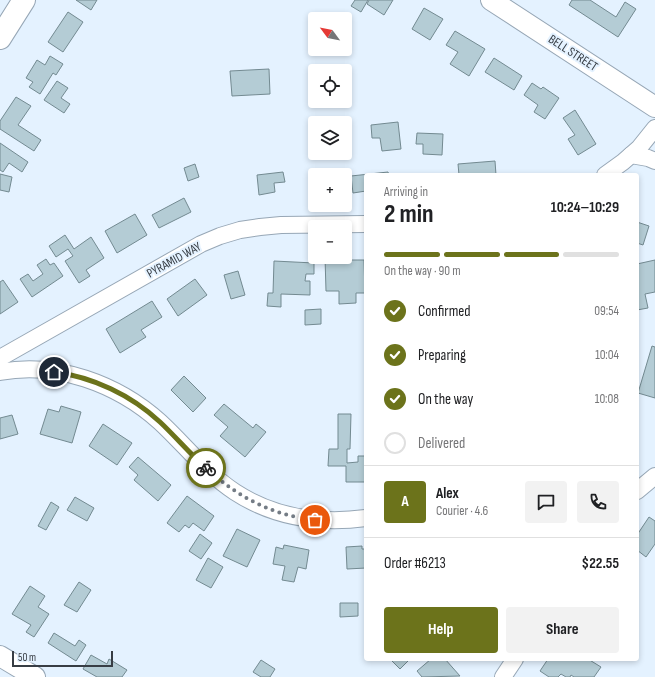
<!DOCTYPE html>
<html lang="en">
<head>
<meta charset="utf-8">
<style>
  :root { --surface:#fff; --page:#f2f2f2; --text:#202124; --muted:#757577; --line:#e0e0e0; --accent:#6c731b }
  body { margin:0; font-family:"Sofia Sans Condensed",sans-serif; background:var(--page); color:var(--text); height:100vh; display:flex; flex-direction:column; font-size:15px; white-space:nowrap }
  * { box-sizing:border-box; margin:0 }
  p { font-size:13px; color:var(--muted) }
  .icon { flex:none; width:22px; height:22px; fill:none; stroke:currentColor; stroke-width:2; stroke-linecap:round; stroke-linejoin:round }
  .map { position:relative; flex:1; overflow:hidden }
  .sheet { position:absolute; left:364px; top:173px; width:275px; height:488px; display:flex; flex-direction:column; background:var(--surface); border-radius:4px; box-shadow:0 2px 6px #0003 }
  .sheet>* { flex:none }
  .needle { width:26px; rotate:302deg }
  .tools { position:absolute; left:308px; top:12px; display:grid; gap:8px }
  .tools a { display:grid; place-items:center; width:44px; height:44px; border-radius:4px; background:var(--surface); box-shadow:0 2px 6px #0003; font-size:20px }
  .scale { position:absolute; left:12px; bottom:10px; width:101px; box-sizing:border-box; padding-left:4px; border:2px solid #373d44; border-top:0; font-size:11px; line-height:14px; white-space:nowrap; color:#373d44; -webkit-text-stroke:3px #e4f2ff; paint-order:stroke }
  .pin { position:absolute; display:grid; place-items:center; width:34px; height:34px; color:#fff; margin:-17px; border:2px solid #fff; border-radius:50%; box-shadow:0 1px 4px #0007 }
  .courier { position:absolute; display:grid; place-items:center; width:40px; height:40px; margin:-20px; border:3px solid #6c731b; border-radius:50%; background:#fff; color:#222; box-shadow:0 1px 5px #0007 }
  .overview em { font-style:normal; font-weight:700 }
  .overview div { display:flex; flex-direction:column-reverse }
  .overview { display:flex; align-items:center; justify-content:space-between; height:68px; padding:0 20px }
  h1 { font-size:26px; font-weight:700; line-height:30px }
  .bar { display:grid; grid-template-columns:repeat(4,1fr); gap:6px 4px; align-content:center; height:48px; padding:0 20px }
  .bar i { height:5px; border-radius:3px; background:var(--line) }
  .bar .current { background:var(--accent) }
  .bar p { grid-column:span 4 }
  .line { display:flex; align-items:center; gap:10px; padding:0 20px; border-top:1px solid var(--line) }
  .line div { flex:1 }
  .round { display:grid; place-items:center; flex:none; width:42px; height:42px; border-radius:4px; background:var(--page) }
  ol { padding:0 20px; list-style:none }
  li { display:flex; align-items:center; gap:12px; height:44px }
  li p { margin-inline-start:auto }
  li .icon { padding:4px; border-radius:50%; background:var(--accent); color:#fff; stroke-width:4 }
  li:last-child { color:var(--muted) }
  li i { width:22px; height:22px; border:2px solid var(--line); border-radius:50% }
  .button { display:flex; gap:8px; margin-top:auto; padding:8px 20px }
  .button a { flex:1; height:46px; border-radius:4px; background:var(--accent); color:#fff; font-size:16px; font-weight:700; line-height:46px; text-align:center }
  .button a+a { background:var(--page); color:var(--text) }
  .map>svg:first-child { display:block }
</style>
</head>
<body>
<div class="map">
<svg width="655" height="677" viewBox="0 0 655 677">
  <rect width="100%" height="100%" fill="#e4f2ff"/>
  <g fill="#b4ccd5" stroke="#738a91">
    <path d="M76,0H97L91,10Z"/>
    <path d="M355,0H368L361,12L351,6Z"/>
    <path d="M369,0H393L384,15L367,4Z"/>
    <path d="M572,0H590L616,17L625,2L636,9L618,37L569,5Z"/>
    <path d="M424,8L443,19L430,40L412,29Z"/>
    <path d="M68,12L83,22L63,52L48,42Z"/>
    <path d="M455,31L485,49L469,76L450,64L458,52L446,45Z"/>
    <path d="M50,56L63,64L56,75L53,73L40,94L29,87L33,82L26,78L37,60L45,65Z"/>
    <path d="M494,58L522,76L514,90L485,72Z"/>
    <path d="M269,69L270,94L232,96L230,71Z"/>
    <path d="M57,81L68,88L61,98L70,104L64,113L44,100Z"/>
    <path d="M532,83L541,89L543,87L559,98L545,119L534,112L538,105L524,95Z"/>
    <path d="M16,97L31,106L18,125L41,140L34,151L0,129V121Z"/>
    <path d="M575,110L596,144L578,155L568,139L575,135L563,118Z"/>
    <path d="M398,122L401,149L382,151L380,138H372L371,125Z"/>
    <path d="M417,133L443,134L442,155L423,154V144H416Z"/>
    <path d="M0,143L28,162L22,172L9,163L3,172L0,170Z"/>
    <path d="M495,161L496,175H459L458,164Z"/>
    <path d="M195,164L199,177L188,181L184,168Z"/>
    <path d="M283,172L285,182L274,183L275,192L259,195L257,175Z"/>
    <path d="M388,172L389,175H366V191L353,193L351,176Z"/>
    <path d="M0,174L12,177L9,192L0,190Z"/>
    <path d="M184,198L191,212L159,228L152,215Z"/>
    <path d="M135,214L147,235L117,253L105,231Z"/>
    <path d="M637,222L649,226L643,245L637,243Z"/>
    <path d="M65,235L74,249L91,237L104,258L86,270L90,276L79,283L65,261L73,256L68,249L56,257L49,246Z"/>
    <path d="M325,257H340V260H364L365,293H356V303L339,304V291H326Z"/>
    <path d="M46,259L50,265L54,263L63,276L32,297L20,279L28,274L33,281L43,274L37,265Z"/>
    <path d="M655,260V292L645,294L648,308L637,310V264Z"/>
    <path d="M274,261L314,263V274H306L305,281H310V295L281,294V307L267,306L268,293H273Z"/>
    <path d="M238,271L245,295L231,299L224,275Z"/>
    <path d="M195,279L207,295L178,316L167,299Z"/>
    <path d="M3,280L18,302L0,314V282Z"/>
    <path d="M152,301L162,317L141,330L146,337L120,353L106,329Z"/>
    <path d="M321,309V324L305,325V310Z"/>
    <path d="M652,346L655,347V398L638,393Z"/>
    <path d="M184,376L206,398L193,412L171,390Z"/>
    <path d="M224,404L253,428L256,424L266,432L245,457L220,436L228,427L214,415Z"/>
    <path d="M61,406L81,412L72,443L40,434L48,409L59,412Z"/>
    <path d="M338,414H351L350,449H347V463L358,462V456H366V482H346V466H328L329,449H338Z"/>
    <path d="M12,415L18,434L0,439V418Z"/>
    <path d="M103,424L132,443L117,465L89,446Z"/>
    <path d="M138,457L171,485L158,501L134,480L138,475L129,467Z"/>
    <path d="M187,496L214,516L204,531L193,523L189,528L185,525L179,532L167,523Z"/>
    <path d="M75,497L94,508L87,521L67,510Z"/>
    <path d="M51,502L59,507L46,530L38,526Z"/>
    <path d="M649,517L655,521V544L646,557L637,550V535Z"/>
    <path d="M237,529L260,540L247,567L223,556Z"/>
    <path d="M200,534L212,543L201,559L189,551Z"/>
    <path d="M284,545L309,550L306,569L298,567L294,582L282,580L285,566L273,564L276,547L283,549Z"/>
    <path d="M362,546V549H366V568L347,569L346,547Z"/>
    <path d="M208,558L223,567L211,588L196,580Z"/>
    <path d="M79,582L91,590L77,612L64,605Z"/>
    <path d="M30,586L45,596L38,607L49,614L34,637L26,632L31,625L12,614Z"/>
    <path d="M340,603H358V616L340,617Z"/>
    <path d="M54,633L75,646L79,640L86,645L76,661L48,643Z"/>
    <path d="M91,655L107,664L109,659L127,670L122,677H97L83,669Z"/>
    <path d="M390,659H408L409,660L400,669Z"/>
    <path d="M431,659H445L460,676L422,677L417,671Z"/>
    <path d="M548,659H588L601,667L594,677H574L571,675L570,677H566L561,674L558,677H549L540,671Z"/>
    <path d="M261,660L275,669L270,677H261L253,672Z"/>
  </g>
  <g fill="none" stroke-linecap="round" stroke-linejoin="round">
    <defs>
      <g id="minor">
        <path d="M631,155L648,158L655,161"/>
        <path d="M605,175L623,162L639,148L655,128"/>
        <path d="M0,358L201,244L220,236L240,230L260,227L281,225L366,224"/>
        <path d="M0,372C56,361 118,384 160,422C185,445 206,473 235,492C275,518 320,524 366,518"/>
        <path d="M637,491L655,476"/>
        <path d="M503,677L515,659"/>
      </g>
      <g id="tertiary">
        <path d="M491,0L655,107"/>
        <path d="M0,656L35,677"/>
      </g>
      <path id="secondary" d="M0,38L24,0"/>
    </defs>
    <use href="#minor" stroke="#97a7b6" stroke-width="18"/>
    <use href="#tertiary" stroke="#97a7b6" stroke-width="22"/>
    <use href="#secondary" stroke="#97a7b6" stroke-width="24"/>
    <use href="#minor" stroke="#fff" stroke-width="16"/>
    <use href="#tertiary" stroke="#fff" stroke-width="20"/>
    <use href="#secondary" stroke="#fff" stroke-width="22"/>
  </g>
  <g fill="none" stroke-linecap="round" stroke-linejoin="round">
    <path stroke="#747c85" stroke-width="4" stroke-dasharray="0 7.2" d="M206,468C238,497 271,515 315,520"/>
    <path stroke="#6c731b" stroke-width="5" d="M54,372C93,377 131,395 160,422C176,437 190,454 206,468"/>
  </g>
  <g text-anchor="middle" dominant-baseline="central" stroke-width="4" stroke-linejoin="round" paint-order="stroke">
    <g font-size="13" fill="#373d44" stroke="#e4f2ff">
      <text transform="translate(573 53) rotate(33)">BELL STREET</text>
      <text transform="translate(174 260) rotate(-29)">PYRAMID WAY</text>
    </g>
  </g>
</svg>
<div class="tools">
<a><svg class="needle" viewBox="-14 -14 28 28"><path d="M0-13l5 13h-10z" fill="#e53935"/><path d="M0 13l5-13h-10z" fill="#757577"/></svg></a>
<a><svg class="icon" aria-label="locate" viewBox="0 0 24 24"><circle cx="12" cy="12" r="6"/><path d="M12 2v4M12 18v4M2 12h4M18 12h4"/></svg></a>
<a><svg class="icon" aria-label="layers" viewBox="0 0 24 24"><path d="M12 4l9 5-9 5-9-5zM3 14l9 5 9-5"/></svg></a>
<a>+</a>
<a>−</a>
</div>
<div class="scale">50 m</div>
<div class="pin" style="left:315px;top:520px;background:#ea580c"><svg class="icon" aria-label="bag" viewBox="0 0 24 24"><path d="M5 8h14l-1 12H6zM9 8a3 3 0 0 1 6 0"/></svg></div>
<div class="pin" style="left:54px;top:372px;background:#1f2937"><svg class="icon" aria-label="home" viewBox="0 0 24 24"><path d="M3 11l9-7 9 7M6 9v11h12V9"/></svg></div>
<div class="courier" style="left:206px;top:468px"><svg class="icon" aria-label="bike" viewBox="0 0 24 24"><circle cx="6" cy="16" r="4"/><circle cx="18" cy="16" r="4"/><path d="M6 16l4-8h5l3 8M10 8l3 8H6M13 5h3"/></svg></div>
<section class="sheet">
<div class="overview"><div><h1>2 min</h1><p>Arriving in</p></div><em>10:24–10:29</em></div>
<div class="bar"><i class="current"></i><i class="current"></i><i class="current"></i><i></i><p>On the way · 90 m</p></div>
<ol>
<li><svg class="icon" aria-label="check" viewBox="0 0 24 24"><path d="M5 12l5 5 9-10"/></svg>Confirmed<p>09:54</p></li>
<li><svg class="icon" aria-label="check" viewBox="0 0 24 24"><path d="M5 12l5 5 9-10"/></svg>Preparing<p>10:04</p></li>
<li><svg class="icon" aria-label="check" viewBox="0 0 24 24"><path d="M5 12l5 5 9-10"/></svg>On the way<p>10:08</p></li>
<li><i></i>Delivered</li>
</ol>
<div class="line" style="height:72px"><b class="round" style="background:var(--accent);color:#fff">A</b><div><b>Alex</b><p>Courier · 4.6</p></div><a class="round"><svg class="icon" aria-label="chat" viewBox="0 0 24 24"><path d="M4 5h16v11H9l-5 4z"/></svg></a><a class="round"><svg class="icon" aria-label="phone" viewBox="0 0 24 24"><path d="M5 4h4l2 5-3 2q2 4 5 5l2-3 5 2v4C11 20 4 13 5 4z"/></svg></a></div>
<div class="line" style="height:52px"><div>Order #6213</div><b>$22.55</b></div>
<div class="button"><a>Help</a><a>Share</a></div>
</section>
</div>
</body>
</html>
